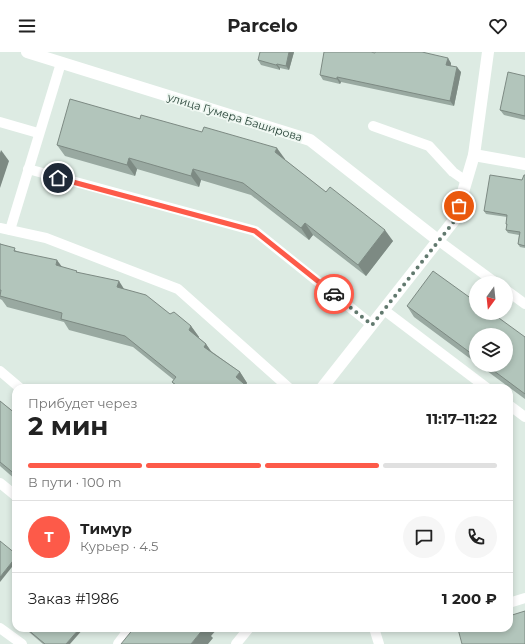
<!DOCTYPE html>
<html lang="ru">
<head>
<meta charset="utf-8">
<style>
  :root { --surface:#fff; --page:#f6f6f6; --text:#222; --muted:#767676; --line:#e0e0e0; --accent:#fd5a49 }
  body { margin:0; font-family:Montserrat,sans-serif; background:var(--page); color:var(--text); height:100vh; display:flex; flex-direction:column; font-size:15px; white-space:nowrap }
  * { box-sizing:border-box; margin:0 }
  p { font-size:13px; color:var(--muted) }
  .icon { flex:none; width:22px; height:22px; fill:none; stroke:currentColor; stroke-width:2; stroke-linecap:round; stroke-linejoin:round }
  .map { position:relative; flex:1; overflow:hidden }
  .sheet { position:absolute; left:12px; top:332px; width:501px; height:248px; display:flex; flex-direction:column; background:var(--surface); border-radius:12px; box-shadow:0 2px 6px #0003 }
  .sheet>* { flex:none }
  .needle { width:26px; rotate:195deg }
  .buttons { position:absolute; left:469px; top:224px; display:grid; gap:8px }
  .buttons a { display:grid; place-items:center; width:44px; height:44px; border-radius:50%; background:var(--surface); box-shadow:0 2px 6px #0003; font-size:20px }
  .pin { position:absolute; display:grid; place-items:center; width:34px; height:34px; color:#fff; margin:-17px; border:2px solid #fff; border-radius:50%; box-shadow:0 1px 4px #0007 }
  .courier { position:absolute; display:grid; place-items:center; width:40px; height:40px; margin:-20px; border:3px solid #fd5a49; border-radius:50%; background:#fff; color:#222; box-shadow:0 1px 5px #0007 }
  .overview em { font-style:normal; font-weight:700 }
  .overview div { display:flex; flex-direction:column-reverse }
  .overview { display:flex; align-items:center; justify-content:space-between; height:68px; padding:0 16px }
  h1 { font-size:26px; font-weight:700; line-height:30px }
  .bar { display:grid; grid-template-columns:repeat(4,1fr); gap:6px 4px; align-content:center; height:48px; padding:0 16px }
  .bar i { height:5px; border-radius:3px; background:var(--line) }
  .bar .current { background:var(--accent) }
  .bar p { grid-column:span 4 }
  .line { display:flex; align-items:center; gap:10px; padding:0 16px; border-top:1px solid var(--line) }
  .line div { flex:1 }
  .round { display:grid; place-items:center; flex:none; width:42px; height:42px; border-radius:21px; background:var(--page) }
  header { display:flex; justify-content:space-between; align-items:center; height:52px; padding:0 16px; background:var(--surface); font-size:18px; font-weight:700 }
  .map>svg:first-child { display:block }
</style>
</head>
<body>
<header><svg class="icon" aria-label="menu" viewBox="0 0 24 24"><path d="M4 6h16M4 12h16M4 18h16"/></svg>Parcelo<svg class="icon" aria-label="heart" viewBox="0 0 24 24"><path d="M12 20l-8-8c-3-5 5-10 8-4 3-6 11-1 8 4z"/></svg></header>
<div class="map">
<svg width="525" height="592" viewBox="0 0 525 592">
  <rect width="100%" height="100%" fill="#ddebe3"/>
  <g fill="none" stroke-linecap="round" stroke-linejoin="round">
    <g stroke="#fff" stroke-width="10">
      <path d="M0,70L38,81"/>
      <path d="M373,74L429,94L453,120L466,129"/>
      <path d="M28,117L255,179L372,273"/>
      <path d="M0,176L46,186L178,237L289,336"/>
      <path d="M10,178L61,11"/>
      <path d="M439,189L496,231"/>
      <path d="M506,238L525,252"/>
      <path d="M384,258L487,336"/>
      <path d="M0,319L20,336"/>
      <path d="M509,353L525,365"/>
      <path d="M0,431L16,444"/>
      <path d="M509,551L525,546"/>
      <path d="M0,576L22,592"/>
      <path d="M374,576L379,592"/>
      <path d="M236,592L249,576"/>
    </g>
    <g stroke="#fff" stroke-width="12">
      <path d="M27,0L310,88L439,189"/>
      <path d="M474,103L525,112"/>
      <path d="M322,336L455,167L474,103L488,0"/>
      <path d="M119,592L131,576"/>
    </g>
  </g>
  <g fill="#99a9a1">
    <path d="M294,0L289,18L280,16V18L261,13L258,8Z"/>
    <path d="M375,1L451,11V14L461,20L454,54L341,30L340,32L323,28L320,23Z"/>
    <path d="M525,24V68L504,63L500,58Z"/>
    <path d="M140,67L285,107V108L326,140L393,189L366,224L313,183L309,188L251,143L201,128L199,135L137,117L135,124L65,104L57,93Z"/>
    <path d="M525,123V196L520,195L518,192L519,183L508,181L506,178L507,174L506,172L507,165L486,162L484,159L522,128Z"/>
    <path d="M0,191L1,192L17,199L124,237L191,274L199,285V286L206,292L211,299L240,320L247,331L246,333L249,336H177L172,330L174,328L133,295L69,278L64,270L7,255L2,248L0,247Z"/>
    <path d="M407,254L525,285V347L479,313H506L476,283V311L414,265Z"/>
    <path d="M0,349L16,362V428L0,414Z"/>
    <path d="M27,577L70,592H43L29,580Z"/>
  </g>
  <g fill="#7d8a83">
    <path d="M289,0H294L289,18L286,14Z"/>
    <path d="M448,6L451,11L450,18L446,13Z"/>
    <path d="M277,12L280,16V18L276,13Z"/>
    <path d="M457,15L461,20L454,54L450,49Z"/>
    <path d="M337,25L341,30L340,32L337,27Z"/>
    <path d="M277,96L285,107L282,111L275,100Z"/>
    <path d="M1,98L9,109L0,136V101Z"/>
    <path d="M129,106L137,117L135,124L127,113Z"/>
    <path d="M193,117L201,128L199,135L191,124Z"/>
    <path d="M305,171L313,183L309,188L301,176Z"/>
    <path d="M385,178L393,189L366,224L358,213Z"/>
    <path d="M57,208L65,219L56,213Z"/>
    <path d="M119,229L126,240L117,235Z"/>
    <path d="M191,274L199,285L196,289L189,278Z"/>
    <path d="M206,292L214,304L204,295Z"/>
    <path d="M240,320L247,331L244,336L236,325Z"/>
    <path d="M16,505V510L0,530V525Z"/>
    <path d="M80,576H84L70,592H66Z"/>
    <path d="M204,576H218L211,584L213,586L208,592H191Z"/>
  </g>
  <g fill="#b2c5bb" stroke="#7d8a83">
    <path d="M260,0H289L286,14L277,12L276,13L258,8Z"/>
    <path d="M324,0H371L375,1V0H422L448,6L446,13L457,15L450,49L337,25V27L320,23Z"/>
    <path d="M508,20L525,24V64L500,58Z"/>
    <path d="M70,47L140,67L141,63L202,80L204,75L277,96L275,100L326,140L330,135L385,178L358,213L305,171L301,176L243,131L193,117L191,124L129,106L127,113L57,93Z"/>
    <path d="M490,123L522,128L524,123H525V194L518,192L520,180L506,178L507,172H506L507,163L484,159Z"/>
    <path d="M0,192L15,196L14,199L57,208L56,213L77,219L76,220L119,229L117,235L146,243L170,262L174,260L191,274L189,278L206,292L204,295L240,320L236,325L249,336H180L172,330L176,325L125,284L61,267L62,261L0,244L1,238H0Z"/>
    <path d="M433,219L476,250V261H492L525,285V342L486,313H506V283H476V305L407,254Z"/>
    <path d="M0,349L16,362V423L0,410Z"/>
    <path d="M0,489L16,502V505L0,525Z"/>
    <path d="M525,559V592H462L458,577L463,576H509V564Z"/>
    <path d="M28,576H80L66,592H45L27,577Z"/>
    <path d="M134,576H204L191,592H121Z"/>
  </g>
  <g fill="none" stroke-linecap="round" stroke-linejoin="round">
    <path stroke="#61796e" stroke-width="4" stroke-dasharray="0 7.2" d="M334,242L372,273L456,167L459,154"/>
    <path stroke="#fd5a49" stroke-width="5" d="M58,126L255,179L334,242"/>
  </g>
  <g text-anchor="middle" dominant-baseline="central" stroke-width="3.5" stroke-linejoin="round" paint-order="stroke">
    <g font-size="11" fill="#1e3b2f" stroke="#eef7f1">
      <text transform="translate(235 65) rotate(17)">улица Гумера Баширова</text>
    </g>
  </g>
</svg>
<div class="buttons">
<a><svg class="needle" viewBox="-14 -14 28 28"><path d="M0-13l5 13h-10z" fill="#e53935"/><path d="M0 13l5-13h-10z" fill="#767676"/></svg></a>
<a><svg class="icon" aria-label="layers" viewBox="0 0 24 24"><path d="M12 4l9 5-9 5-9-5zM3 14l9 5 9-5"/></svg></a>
</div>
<div class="pin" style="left:459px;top:154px;background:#ea580c"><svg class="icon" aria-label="bag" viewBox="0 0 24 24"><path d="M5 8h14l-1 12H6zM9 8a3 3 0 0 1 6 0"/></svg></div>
<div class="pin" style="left:58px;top:126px;background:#1f2937"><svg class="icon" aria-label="home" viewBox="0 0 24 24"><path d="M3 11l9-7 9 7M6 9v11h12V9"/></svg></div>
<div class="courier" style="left:334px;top:242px"><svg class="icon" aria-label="car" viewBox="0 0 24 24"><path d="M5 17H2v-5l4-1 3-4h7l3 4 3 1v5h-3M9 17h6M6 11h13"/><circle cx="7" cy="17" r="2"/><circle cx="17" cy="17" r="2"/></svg></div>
<section class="sheet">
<div class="overview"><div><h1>2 мин</h1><p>Прибудет через</p></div><em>11:17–11:22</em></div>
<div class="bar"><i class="current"></i><i class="current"></i><i class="current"></i><i></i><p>В пути · 100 m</p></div>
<div class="line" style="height:72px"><b class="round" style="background:var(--accent);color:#fff">Т</b><div><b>Тимур</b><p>Курьер · 4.5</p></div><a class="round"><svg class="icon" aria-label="chat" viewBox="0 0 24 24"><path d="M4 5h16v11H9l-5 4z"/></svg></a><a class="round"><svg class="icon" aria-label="phone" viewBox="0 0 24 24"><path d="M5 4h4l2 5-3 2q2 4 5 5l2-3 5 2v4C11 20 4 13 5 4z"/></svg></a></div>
<div class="line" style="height:52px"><div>Заказ #1986</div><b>1 200 ₽</b></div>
</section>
</div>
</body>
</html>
